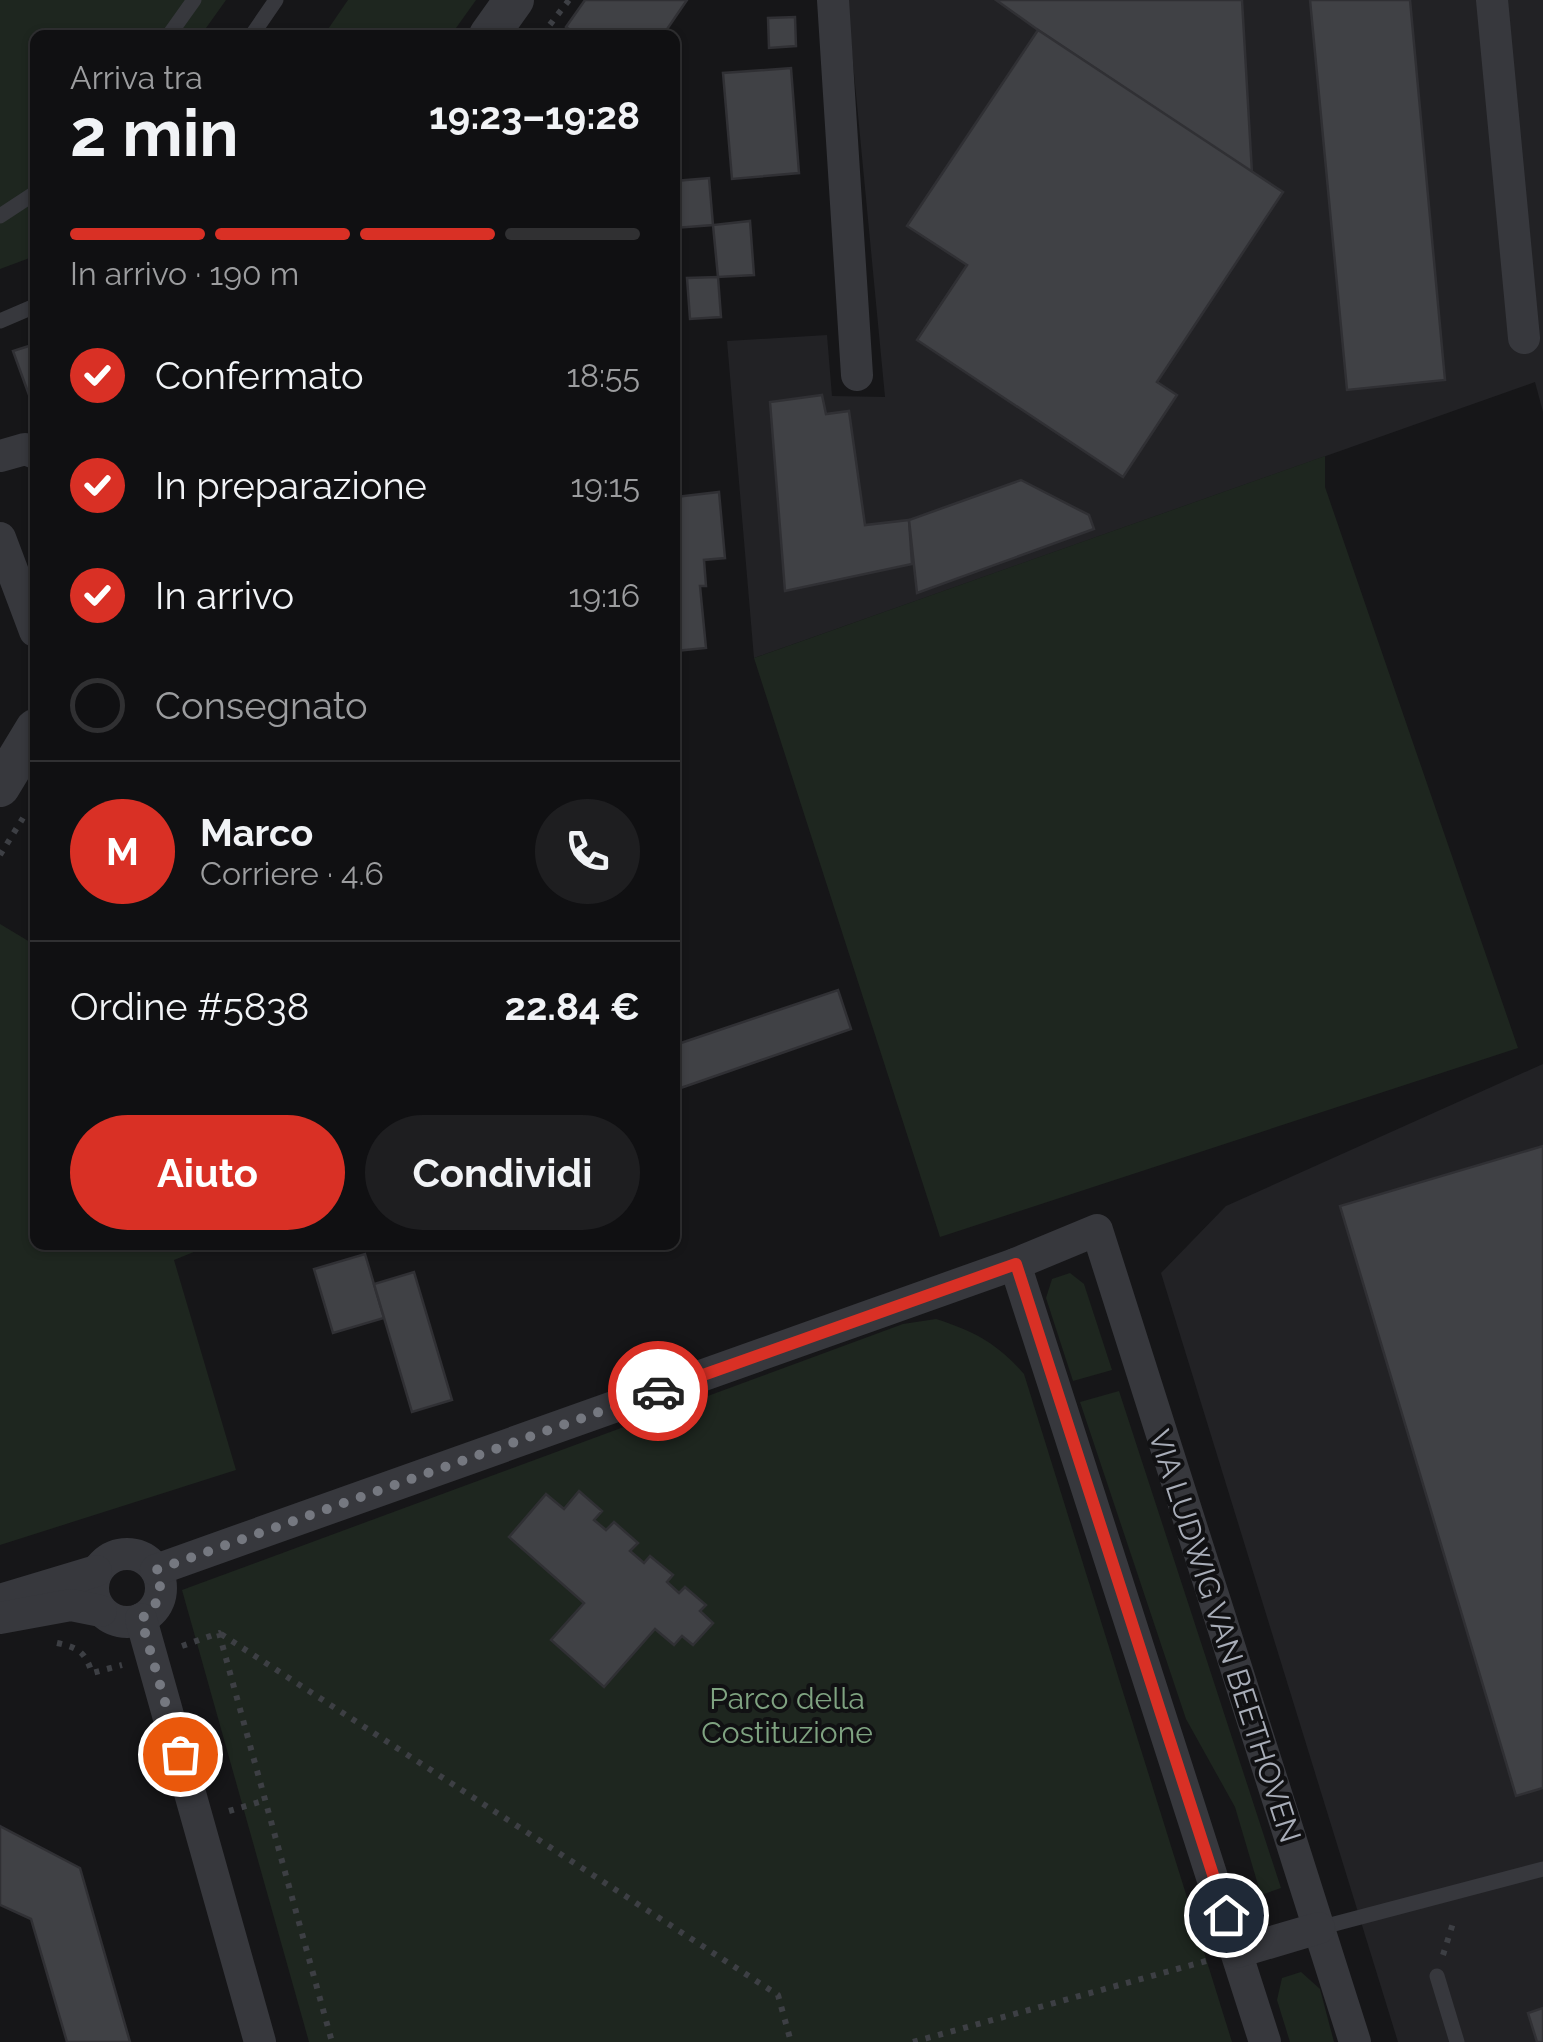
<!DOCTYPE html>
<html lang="it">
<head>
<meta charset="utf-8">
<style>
  :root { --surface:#101012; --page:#1e1e20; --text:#f1f3f6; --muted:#9c9d9f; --line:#303032; --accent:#d93025 }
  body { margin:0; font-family:Raleway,sans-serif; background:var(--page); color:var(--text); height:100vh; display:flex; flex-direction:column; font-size:38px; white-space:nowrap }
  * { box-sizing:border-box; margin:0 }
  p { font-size:32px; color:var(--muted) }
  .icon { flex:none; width:55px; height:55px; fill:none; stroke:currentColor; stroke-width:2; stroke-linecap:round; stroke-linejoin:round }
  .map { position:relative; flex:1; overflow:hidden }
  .details { position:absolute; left:30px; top:30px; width:650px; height:1220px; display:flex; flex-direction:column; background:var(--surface); border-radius:15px; box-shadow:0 2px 8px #0004,0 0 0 2px var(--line) }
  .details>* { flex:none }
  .pin { position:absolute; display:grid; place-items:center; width:85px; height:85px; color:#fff; margin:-42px; border:5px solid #fff; border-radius:50%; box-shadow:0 2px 10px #0007 }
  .courier { position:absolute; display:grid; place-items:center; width:100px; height:100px; margin:-50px; border:8px solid #d93025; border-radius:50%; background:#fff; color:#222; box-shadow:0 2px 12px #0007 }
  .head em { font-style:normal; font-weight:700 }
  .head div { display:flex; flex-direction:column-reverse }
  .head { display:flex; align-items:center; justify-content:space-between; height:170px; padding:0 40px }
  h1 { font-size:65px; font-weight:700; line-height:75px }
  .bar { display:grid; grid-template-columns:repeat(4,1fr); gap:15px 10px; align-content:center; height:120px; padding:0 40px }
  .bar i { height:12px; border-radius:8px; background:var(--line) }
  .bar .current { background:var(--accent) }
  .bar p { grid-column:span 4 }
  .line { display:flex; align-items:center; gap:25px; padding:0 40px; border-top:2px solid var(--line) }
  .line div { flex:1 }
  .round { display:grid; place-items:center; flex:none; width:105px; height:105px; border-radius:52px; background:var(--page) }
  ol { padding:0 40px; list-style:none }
  li { display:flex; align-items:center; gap:30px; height:110px }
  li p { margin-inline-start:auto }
  li .icon { padding:10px; border-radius:50%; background:var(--accent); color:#fff; stroke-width:4 }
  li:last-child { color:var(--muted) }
  li i { width:55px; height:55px; border:5px solid var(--line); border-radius:50% }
  .button { display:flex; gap:20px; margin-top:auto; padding:20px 40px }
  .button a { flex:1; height:115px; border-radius:60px; background:var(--accent); color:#fff; font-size:40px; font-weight:700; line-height:115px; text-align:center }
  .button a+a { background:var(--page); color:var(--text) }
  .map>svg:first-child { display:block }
</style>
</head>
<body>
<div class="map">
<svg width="1543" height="2042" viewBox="0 0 1543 2042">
  <rect width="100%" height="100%" fill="#161618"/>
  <g fill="#222225">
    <path d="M847,0H1543V412L1535,382L754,658L727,341L827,335L832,396L885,397Z"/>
    <path d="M1543,1064V2042H1398L1161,1273L1226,1206Z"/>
  </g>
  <g fill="#1e261f">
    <path d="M0,0H226L201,35H35V256L0,269Z"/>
    <path d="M348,0H476L451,35H324Z"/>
    <path d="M1325,456V487L1518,1048L940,1237L754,658Z"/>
    <path d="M0,924L35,945V1245H211L174,1260L236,1470L0,1545Z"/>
    <path d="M1070,1273L1084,1284L1112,1370L1073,1381L1046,1298L1052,1279Z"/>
    <path d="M936,1319C974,1331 998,1344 1024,1374L1232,2042H309L182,1590L903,1324Z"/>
    <path d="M1119,1391L1281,1888L1261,1895L1235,1807L1186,1719L1080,1402Z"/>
    <path d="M1301,1972L1320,1989L1334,2042H1290L1277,2000L1282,1978Z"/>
  </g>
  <g fill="#404145" stroke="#303034" stroke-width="2.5">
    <path d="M585,0H687L663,35H577L566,27Z"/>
    <path d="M996,0H1242L1252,173L1038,30Z"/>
    <path d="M1310,0H1410L1445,380L1347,390Z"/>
    <path d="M795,17L796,46L769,48L768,18Z"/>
    <path d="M1038,30L1283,192L1157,382L1177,395L1123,477L917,340L967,265L907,226Z"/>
    <path d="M791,68L799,173L732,179L723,73Z"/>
    <path d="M709,178L713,225L675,228V181Z"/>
    <path d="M750,221L754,275L718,277L713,225Z"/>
    <path d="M718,277L721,317L690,319L687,278Z"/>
    <path d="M35,344V393L29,395L13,351Z"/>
    <path d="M822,395L826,414L849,411L865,525L909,520L912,564L785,591L770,402Z"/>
    <path d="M1021,480L1089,515L1094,529L917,593L909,520Z"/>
    <path d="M719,492L725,558L704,560L706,586H700L706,648L675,651V497Z"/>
    <path d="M838,990L851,1029L675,1090V1045Z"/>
    <path d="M1543,1146V1788L1516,1796L1340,1206Z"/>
    <path d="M365,1254L384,1318L333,1333L314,1269Z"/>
    <path d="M414,1272L452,1400L412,1412L374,1284Z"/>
    <path d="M579,1491L602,1511L594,1520L606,1530L614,1522L638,1543L630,1551L644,1563L650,1556L673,1575L667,1582L679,1593L685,1587L706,1605L700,1611L713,1623L693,1645L682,1636L674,1645L655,1629L604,1687L551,1640L584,1603L509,1537L546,1494L564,1509Z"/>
    <path d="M0,1826L80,1868L130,2042H67L31,1919L0,1905Z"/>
    <path d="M1543,2008V2042H1537L1528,2013Z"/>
  </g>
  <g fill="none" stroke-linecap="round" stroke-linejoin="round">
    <g stroke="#3d3f44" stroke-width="6" stroke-dasharray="5 8" stroke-linecap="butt">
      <path d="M542,35L569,0"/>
      <path d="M0,855L23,818"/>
      <path d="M221,1634L778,1995L791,2042"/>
      <path d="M57,1643C79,1648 85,1652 92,1673L122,1665"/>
      <path d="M182,1646L219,1633L332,2042"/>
      <path d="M229,1811L266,1800"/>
      <path d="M1443,1955L1454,1920"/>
      <path d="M913,2042L1206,1961"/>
    </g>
    <g stroke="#37383d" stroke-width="15">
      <path d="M169,35L194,0"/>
      <path d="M252,35L276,0"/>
      <path d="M0,216L35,193"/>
      <path d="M0,321L35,306"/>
      <path d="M1319,1928L1543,1869"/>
      <path d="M1437,1976L1457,2042"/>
    </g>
    <g stroke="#37383d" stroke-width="32">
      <path d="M833,0L857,375"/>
      <path d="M1492,0L1524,338"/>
      <path d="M0,456L25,449L35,453"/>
      <path d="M0,538L35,631"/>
      <path d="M1015,1264L1265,2042"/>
      <circle cx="127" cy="1588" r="34"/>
      <path d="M156,1570L1015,1264L1097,1230L1355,2042"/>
      <path d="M0,1600L96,1571"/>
      <path d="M0,1618L71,1605L101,1611"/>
      <path d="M141,1619L260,2042"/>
      <path d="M1238,1952L1319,1928"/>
    </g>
    <g stroke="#37383d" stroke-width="40">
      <path d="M489,35L514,0"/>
      <path d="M0,787L35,729"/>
    </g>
  </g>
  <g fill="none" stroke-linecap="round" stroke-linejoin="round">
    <path stroke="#757880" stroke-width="10" stroke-dasharray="0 18" d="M180,1754L141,1619C158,1606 165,1591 156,1570L658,1391"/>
    <path stroke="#d93025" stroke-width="12" d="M658,1391L1016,1264L1226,1915"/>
  </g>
  <g text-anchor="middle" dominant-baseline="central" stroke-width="8" stroke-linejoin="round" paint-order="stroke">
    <g font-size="30" fill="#a8adb8" stroke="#111113">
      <text transform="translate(1225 1636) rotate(72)">VIA LUDWIG VAN BEETHOVEN</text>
    </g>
    <g font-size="30" fill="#7fa381" stroke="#111113">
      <text x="787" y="1698">Parco della<tspan x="787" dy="34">Costituzione</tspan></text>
    </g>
  </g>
</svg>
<div class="pin" style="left:180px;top:1754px;background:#ea580c"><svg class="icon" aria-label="bag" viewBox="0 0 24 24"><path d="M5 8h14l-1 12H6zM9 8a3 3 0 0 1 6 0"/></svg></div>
<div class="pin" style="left:1226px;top:1915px;background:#1f2937"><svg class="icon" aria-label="home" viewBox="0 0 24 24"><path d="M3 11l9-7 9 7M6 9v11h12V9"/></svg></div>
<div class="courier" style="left:658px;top:1391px"><svg class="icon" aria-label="car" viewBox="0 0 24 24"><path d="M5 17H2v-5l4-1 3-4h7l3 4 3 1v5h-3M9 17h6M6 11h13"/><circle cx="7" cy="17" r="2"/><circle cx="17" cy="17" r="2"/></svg></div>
<section class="details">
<div class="head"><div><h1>2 min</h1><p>Arriva tra</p></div><em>19:23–19:28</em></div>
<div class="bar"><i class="current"></i><i class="current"></i><i class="current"></i><i></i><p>In arrivo · 190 m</p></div>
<ol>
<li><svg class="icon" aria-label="check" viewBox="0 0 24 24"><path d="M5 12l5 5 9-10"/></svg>Confermato<p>18:55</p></li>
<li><svg class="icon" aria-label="check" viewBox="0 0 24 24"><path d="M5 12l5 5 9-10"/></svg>In preparazione<p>19:15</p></li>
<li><svg class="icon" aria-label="check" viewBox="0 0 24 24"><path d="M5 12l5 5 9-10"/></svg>In arrivo<p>19:16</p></li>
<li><i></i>Consegnato</li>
</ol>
<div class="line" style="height:180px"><b class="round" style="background:var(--accent);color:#fff">M</b><div><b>Marco</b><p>Corriere · 4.6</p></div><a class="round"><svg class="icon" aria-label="phone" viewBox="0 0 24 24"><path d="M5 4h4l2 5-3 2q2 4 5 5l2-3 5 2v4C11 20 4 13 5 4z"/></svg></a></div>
<div class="line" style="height:130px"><div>Ordine #5838</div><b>22.84 €</b></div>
<div class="button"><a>Aiuto</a><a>Condividi</a></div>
</section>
</div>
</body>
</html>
